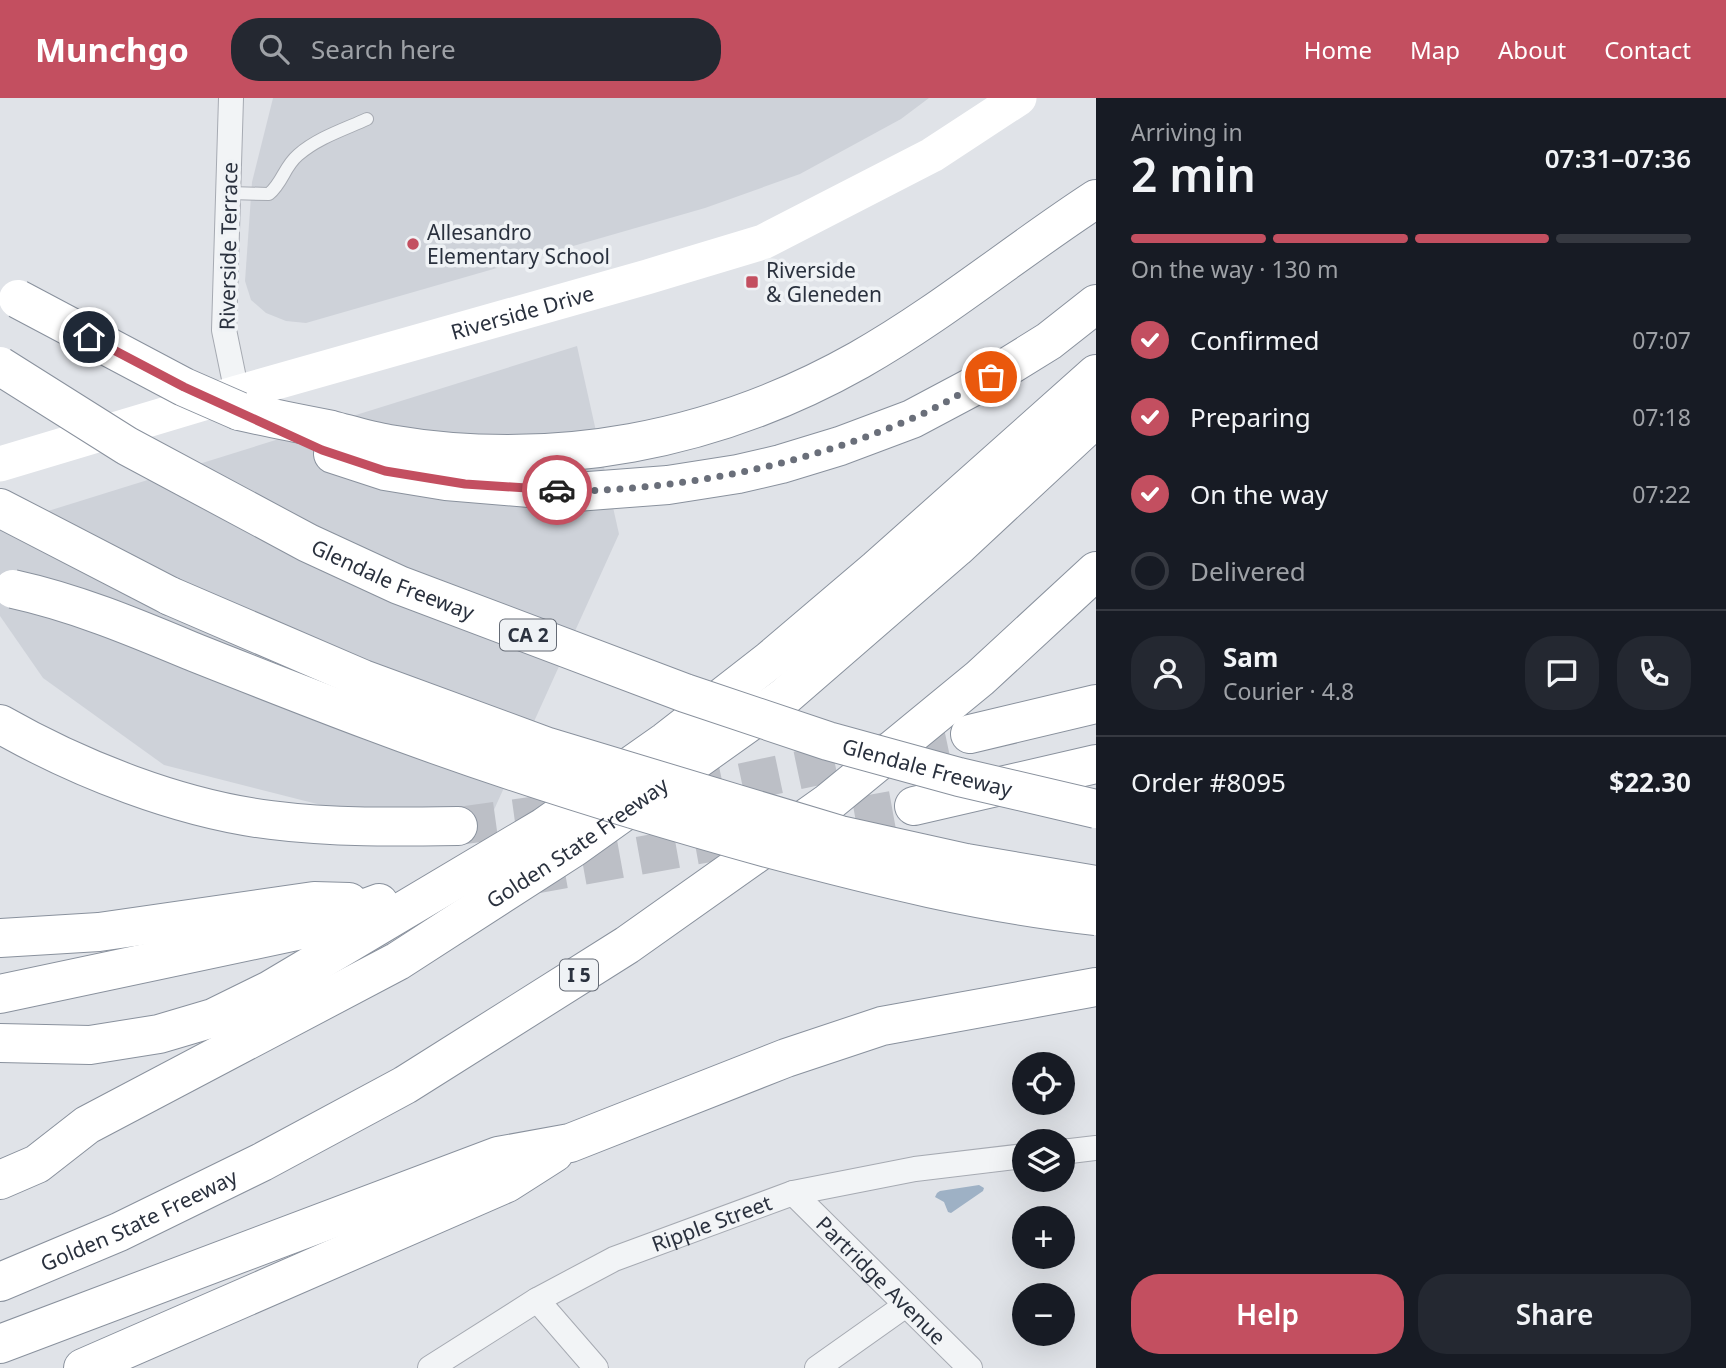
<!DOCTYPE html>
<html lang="en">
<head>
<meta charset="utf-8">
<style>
  :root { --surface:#171b24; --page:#242831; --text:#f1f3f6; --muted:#9ea1a6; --line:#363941; --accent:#c34f60 }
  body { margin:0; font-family:"Noto Sans",sans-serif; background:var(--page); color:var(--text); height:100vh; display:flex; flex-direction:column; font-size:26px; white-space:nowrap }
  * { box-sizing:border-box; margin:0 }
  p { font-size:23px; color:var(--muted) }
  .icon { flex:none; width:38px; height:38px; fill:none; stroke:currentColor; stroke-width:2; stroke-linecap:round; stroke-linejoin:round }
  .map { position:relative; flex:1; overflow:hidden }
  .details { display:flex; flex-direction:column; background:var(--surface); width:630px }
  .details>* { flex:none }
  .buttons { position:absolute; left:1012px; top:954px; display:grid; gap:14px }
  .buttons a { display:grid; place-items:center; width:63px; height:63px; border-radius:50%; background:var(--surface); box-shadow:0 7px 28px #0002; font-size:35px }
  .pin { position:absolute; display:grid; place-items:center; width:60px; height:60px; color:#fff; margin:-30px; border:4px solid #fff; border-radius:50%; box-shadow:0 2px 7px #0007 }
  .courier { position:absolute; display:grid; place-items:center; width:70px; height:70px; margin:-35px; border:5px solid #c34f60; border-radius:50%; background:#fff; color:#222; box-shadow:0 2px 9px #0007 }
  .summary em { font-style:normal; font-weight:600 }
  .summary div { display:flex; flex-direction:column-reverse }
  .summary { display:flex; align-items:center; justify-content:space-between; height:119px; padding:0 35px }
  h1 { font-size:46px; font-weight:600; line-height:52px }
  .bar { display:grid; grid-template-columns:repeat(4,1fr); gap:10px 7px; align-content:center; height:84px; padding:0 35px }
  .bar i { height:9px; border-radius:5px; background:var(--line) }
  .bar .active { background:var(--accent) }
  .bar p { grid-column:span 4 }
  .line { display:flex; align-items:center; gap:18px; padding:0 35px; border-top:2px solid var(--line) }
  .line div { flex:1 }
  .round { display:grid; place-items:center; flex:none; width:74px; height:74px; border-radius:28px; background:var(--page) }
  ol { padding:0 35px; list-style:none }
  li { display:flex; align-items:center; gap:21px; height:77px }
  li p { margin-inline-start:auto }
  li .icon { padding:7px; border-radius:50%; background:var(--accent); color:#fff; stroke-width:4 }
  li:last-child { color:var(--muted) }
  li i { width:38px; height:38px; border:4px solid var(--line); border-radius:50% }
  .primary-button { display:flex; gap:14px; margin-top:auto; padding:14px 35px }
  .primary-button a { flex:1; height:80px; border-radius:28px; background:var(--accent); color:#fff; font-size:28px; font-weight:600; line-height:80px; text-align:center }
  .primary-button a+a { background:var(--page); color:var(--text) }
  header { display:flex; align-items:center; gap:42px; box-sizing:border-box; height:98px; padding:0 35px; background:var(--accent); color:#fff }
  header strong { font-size:33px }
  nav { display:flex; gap:38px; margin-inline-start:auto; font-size:24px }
  .search { width:490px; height:63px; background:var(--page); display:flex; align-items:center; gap:18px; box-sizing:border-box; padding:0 24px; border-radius:28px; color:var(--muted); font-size:26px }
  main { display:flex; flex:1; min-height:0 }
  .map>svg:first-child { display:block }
</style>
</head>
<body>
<header>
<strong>Munchgo</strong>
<div class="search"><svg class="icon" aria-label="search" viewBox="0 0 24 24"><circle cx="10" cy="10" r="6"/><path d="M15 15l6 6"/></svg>Search here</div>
<nav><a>Home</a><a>Map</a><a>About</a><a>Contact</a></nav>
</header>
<main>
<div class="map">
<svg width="1096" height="1270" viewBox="0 0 1096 1270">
  <rect width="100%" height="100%" fill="#e0e3e8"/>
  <g fill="#ced2d9">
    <path d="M273,0H929L901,21L800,76L705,110L306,225L286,223L266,215L251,202L245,183L252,84Z"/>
    <path d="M577,248L619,436L493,714L325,708L164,667L43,580L0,518V428Z"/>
  </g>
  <path fill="#9eb1c5" d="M979,1087L984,1090L983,1093L951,1115L948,1114L944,1104L935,1099L937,1095L940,1093Z"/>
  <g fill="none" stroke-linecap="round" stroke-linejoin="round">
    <g stroke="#bcbfc6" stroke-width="38" stroke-dasharray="38 19" stroke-linecap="butt">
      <path d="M686,696L970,636"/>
      <path d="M458,728L574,712"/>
      <path d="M799,729L914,708"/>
      <path d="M527,778L743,739"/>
    </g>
    <defs>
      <path id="service" d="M229,95L269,96C283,84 284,69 298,57C317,40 345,31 367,21"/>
      <g id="minor">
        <path d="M231,0L224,232L237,295"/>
        <path d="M1062,1054L1096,1050"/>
        <path id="s1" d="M793,1095L970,1270"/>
        <path d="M537,1202L596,1270"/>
        <path id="s2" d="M430,1270L537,1202L614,1161L793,1095L915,1071L1024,1058"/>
        <path d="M817,1270L906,1207"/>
      </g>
      <g id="motorway">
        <path d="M239,313C270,320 301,326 332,332C351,337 370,343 389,346C553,374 715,343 859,262C942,215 1016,153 1096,101"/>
        <path d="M333,356L385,373L446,383L576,394L668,387L738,376L781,366L840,348L912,321L991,279L1049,243L1096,206"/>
        <path d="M0,410L170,498"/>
        <path d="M0,626C79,671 180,711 271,722C333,730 396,729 458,728"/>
        <path d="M970,636L1096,606"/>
        <path d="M914,708L1096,666"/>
        <path d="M0,840L99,834L314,803L349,804"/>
        <path d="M0,896L311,830L379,805"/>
        <path d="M0,945L90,947L159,936L213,920L270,892L544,729L666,643L770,562L877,471L1096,276"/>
        <path id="s4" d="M0,1082L37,1066L87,1027L398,863L573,750L783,600L956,450L1096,320"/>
        <path id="s5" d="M0,1184L119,1134L262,1064L405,987L627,847L829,704L980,580L1096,473"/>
        <path d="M0,1246L498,1058L570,1045L786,960L882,928L1096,889"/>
        <path d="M83,1270L507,1085L554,1055"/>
      </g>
    </defs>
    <use href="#service" stroke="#a6aab2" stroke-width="14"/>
    <use href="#minor" stroke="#a6aab2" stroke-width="26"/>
    <use href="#motorway" stroke="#89919d" stroke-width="40"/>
    <use href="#service" stroke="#f2f4f6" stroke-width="12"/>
    <use href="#minor" stroke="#f2f4f6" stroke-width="24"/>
    <path stroke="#fff" stroke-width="35" id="s3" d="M0,366L237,295L647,179L763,144L932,57L1019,0"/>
    <use href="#motorway" stroke="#fff" stroke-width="38"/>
    <defs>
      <g id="motorway-bridge">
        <path d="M18,201L184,289L239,313"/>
        <path id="s6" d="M0,268L127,348L308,445L399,487L685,595L828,643L959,679L1096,711"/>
        <path d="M13,491C77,505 136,530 196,555C254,578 312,601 371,623C501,672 633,713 767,750C876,779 984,806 1096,818"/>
        <path d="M170,498L363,581L548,649L840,737L966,765L1096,787"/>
      </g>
    </defs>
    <use href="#motorway-bridge" stroke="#89919d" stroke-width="40" stroke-linecap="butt"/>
    <use href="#motorway-bridge" stroke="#fff" stroke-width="38"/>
  </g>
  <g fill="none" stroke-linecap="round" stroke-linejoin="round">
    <path stroke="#6a6f7a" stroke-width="7" stroke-dasharray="0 12.6" d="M557,392C582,394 607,392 632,390C728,382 822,359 911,321C938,310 964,293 991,279"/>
    <path stroke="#c34f60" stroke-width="9" d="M89,239L184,289L322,352L385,373L465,386L557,392"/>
  </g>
  <g fill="#c34f60" stroke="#eff2f5" stroke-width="2.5">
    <circle cx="413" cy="146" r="7"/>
    <rect x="745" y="177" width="14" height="14" rx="3.5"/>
  </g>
  <g text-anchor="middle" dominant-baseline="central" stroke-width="7" stroke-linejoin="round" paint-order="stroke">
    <g fill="#eff2f5" stroke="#656b75" stroke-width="2">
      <rect x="500" y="521.5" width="56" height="31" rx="5"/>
      <rect x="560" y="861.5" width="38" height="31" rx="5"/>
    </g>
    <g font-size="19" font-weight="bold" fill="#2a313e">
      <text x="528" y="537">CA 2</text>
      <text x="579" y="877">I 5</text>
    </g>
    <g font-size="21" fill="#2a313e" stroke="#eff2f5" text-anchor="start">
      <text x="427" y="134">Allesandro<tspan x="427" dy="24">Elementary School</tspan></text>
      <text x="766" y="172">Riverside<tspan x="766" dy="24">&amp; Gleneden</tspan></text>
    </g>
    <g font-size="21" fill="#2a313e" stroke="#eff2f5">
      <text transform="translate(228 148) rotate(-89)">Riverside Terrace</text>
      <text stroke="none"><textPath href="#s3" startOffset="544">Riverside Drive</textPath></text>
      <text stroke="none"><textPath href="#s6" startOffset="448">Glendale Freeway</textPath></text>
      <text stroke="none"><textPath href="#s6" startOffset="1015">Glendale Freeway</textPath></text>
      <text stroke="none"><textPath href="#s4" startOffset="670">Golden State Freeway</textPath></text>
      <text stroke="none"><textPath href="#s5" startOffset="152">Golden State Freeway</textPath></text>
      <text stroke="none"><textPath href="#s2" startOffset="318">Ripple Street</textPath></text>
      <text stroke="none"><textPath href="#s1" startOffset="124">Partridge Avenue</textPath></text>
    </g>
  </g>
</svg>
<div class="buttons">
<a><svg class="icon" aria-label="locate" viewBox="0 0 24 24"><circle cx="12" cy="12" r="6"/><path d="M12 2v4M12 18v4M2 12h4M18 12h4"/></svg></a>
<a><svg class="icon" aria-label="layers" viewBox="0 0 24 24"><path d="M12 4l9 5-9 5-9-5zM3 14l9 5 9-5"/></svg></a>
<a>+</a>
<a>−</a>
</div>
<div class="pin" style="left:991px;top:279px;background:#ea580c"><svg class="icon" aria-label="bag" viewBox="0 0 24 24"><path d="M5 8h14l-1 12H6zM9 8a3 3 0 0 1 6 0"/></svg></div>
<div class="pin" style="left:89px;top:239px;background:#1f2937"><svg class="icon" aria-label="home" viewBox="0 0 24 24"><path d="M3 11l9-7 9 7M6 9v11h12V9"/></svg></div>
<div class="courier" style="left:557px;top:392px"><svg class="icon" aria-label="car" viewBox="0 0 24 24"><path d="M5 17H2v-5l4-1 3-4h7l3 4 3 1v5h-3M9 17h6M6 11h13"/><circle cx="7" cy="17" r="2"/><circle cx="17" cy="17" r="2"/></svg></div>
</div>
<section class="details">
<div class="summary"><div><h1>2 min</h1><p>Arriving in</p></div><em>07:31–07:36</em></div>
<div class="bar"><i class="active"></i><i class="active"></i><i class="active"></i><i></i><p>On the way · 130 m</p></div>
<ol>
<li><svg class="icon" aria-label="check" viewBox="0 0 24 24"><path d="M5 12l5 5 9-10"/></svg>Confirmed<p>07:07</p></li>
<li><svg class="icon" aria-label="check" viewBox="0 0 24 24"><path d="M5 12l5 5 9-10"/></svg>Preparing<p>07:18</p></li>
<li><svg class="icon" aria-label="check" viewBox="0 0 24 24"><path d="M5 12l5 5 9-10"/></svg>On the way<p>07:22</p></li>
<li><i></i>Delivered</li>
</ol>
<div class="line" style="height:126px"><a class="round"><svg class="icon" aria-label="person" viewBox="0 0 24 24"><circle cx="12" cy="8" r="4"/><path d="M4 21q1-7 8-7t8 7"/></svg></a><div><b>Sam</b><p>Courier · 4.8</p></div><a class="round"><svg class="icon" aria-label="chat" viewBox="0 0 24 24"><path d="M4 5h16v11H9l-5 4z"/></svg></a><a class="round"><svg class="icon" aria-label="phone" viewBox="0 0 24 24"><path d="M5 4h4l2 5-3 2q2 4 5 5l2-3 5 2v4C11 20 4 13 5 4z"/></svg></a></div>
<div class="line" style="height:91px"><div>Order #8095</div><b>$22.30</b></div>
<div class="primary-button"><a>Help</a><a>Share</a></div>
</section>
</main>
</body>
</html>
